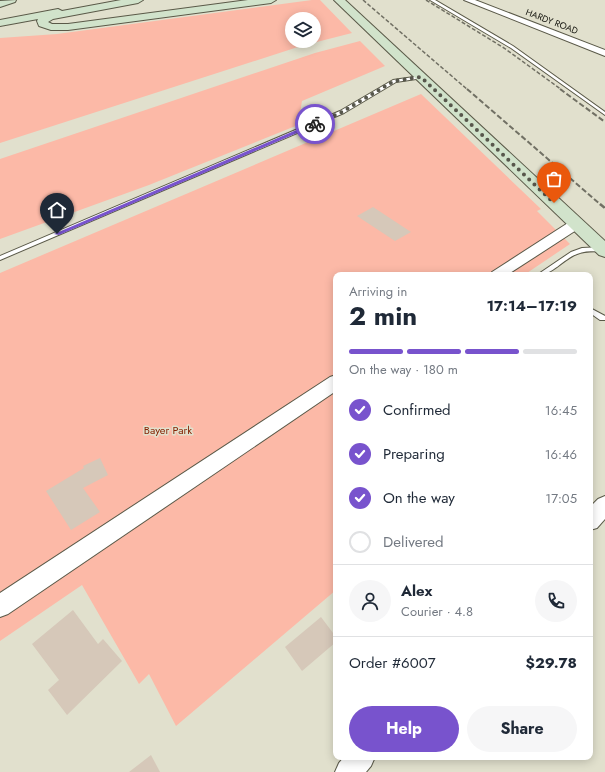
<!DOCTYPE html>
<html lang="en">
<head>
<meta charset="utf-8">
<style>
  :root { --surface:#fff; --page:#f6f6f7; --text:#1f2937; --muted:#747a83; --line:#e0e1e3; --accent:#7853cd }
  body { margin:0; font-family:Jost,sans-serif; background:var(--page); color:var(--text); height:100vh; display:flex; flex-direction:column; font-size:15px; white-space:nowrap }
  * { box-sizing:border-box; margin:0 }
  p { font-size:13px; color:var(--muted) }
  .icon { flex:none; width:22px; height:22px; fill:none; stroke:currentColor; stroke-width:2; stroke-linecap:round; stroke-linejoin:round }
  .map { position:relative; flex:1; overflow:hidden }
  .panel { position:absolute; left:333px; top:272px; width:260px; height:488px; display:flex; flex-direction:column; background:var(--surface); border-radius:8px; box-shadow:0 2px 10px #0003 }
  .panel>* { flex:none }
  .fabs { position:absolute; left:285px; top:12px; display:grid; gap:8px }
  .fabs a { display:grid; place-items:center; width:36px; height:36px; border-radius:50%; background:var(--surface); box-shadow:0 2px 10px #0003; font-size:20px }
  .pin { position:absolute; display:grid; place-items:center; width:34px; height:34px; color:#fff; margin:-41px -17px; border-radius:50% 50% 50% 0; rotate:-45deg; box-shadow:0 0 4px #0007 }
  .pin .icon { rotate:45deg }
  .courier { position:absolute; display:grid; place-items:center; width:40px; height:40px; margin:-20px; border:3px solid #7853cd; border-radius:50%; background:#fff; color:#222; box-shadow:0 1px 5px #0007 }
  .headline em { font-style:normal; font-weight:700 }
  .headline div { display:flex; flex-direction:column-reverse }
  .headline { display:flex; align-items:center; justify-content:space-between; height:68px; padding:0 16px }
  h1 { font-size:26px; font-weight:700; line-height:30px }
  .bar { display:grid; grid-template-columns:repeat(4,1fr); gap:6px 4px; align-content:center; height:48px; padding:0 16px }
  .bar i { height:5px; border-radius:3px; background:var(--line) }
  .bar .selected { background:var(--accent) }
  .bar p { grid-column:span 4 }
  .line { display:flex; align-items:center; gap:10px; padding:0 16px; border-top:1px solid var(--line) }
  .line div { flex:1 }
  .round { display:grid; place-items:center; flex:none; width:42px; height:42px; border-radius:21px; background:var(--page) }
  ol { padding:0 16px; list-style:none }
  li { display:flex; align-items:center; gap:12px; height:44px }
  li p { margin-inline-start:auto }
  li .icon { padding:4px; border-radius:50%; background:var(--accent); color:#fff; stroke-width:4 }
  li:last-child { color:var(--muted) }
  li i { width:22px; height:22px; border:2px solid var(--line); border-radius:50% }
  .button { display:flex; gap:8px; margin-top:auto; padding:8px 16px }
  .button a { flex:1; height:46px; border-radius:24px; background:var(--accent); color:#fff; font-size:16px; font-weight:700; line-height:46px; text-align:center }
  .button a+a { background:var(--page); color:var(--text) }
  .map>svg:first-child { display:block }
</style>
</head>
<body>
<div class="map">
<svg width="605" height="772" viewBox="0 0 605 772">
  <rect width="100%" height="100%" fill="#e1e0cd"/>
  <g fill="#fcb9a7" fill-rule="evenodd">
    <path d="M312,0H320L352,33L301,46L0,143V38L57,34ZM292,19H314V41H292Z"/>
    <path d="M360,41L385,66L302,101L298,125L149,185L0,239V159L315,53Z"/>
    <path d="M421,94L541,209L537,211L570,244L524,275H336V590L176,726L149,674L139,684L82,585L0,641V273Z"/>
  </g>
  <g fill="#d6c8b9">
    <path d="M373,207L411,232L395,241L357,216Z"/>
    <path d="M100,458L108,475L83,488L100,512L71,530L46,491L84,468L83,466Z"/>
    <path d="M73,610L98,644L103,639L122,661L67,715L48,690L59,680L32,644Z"/>
    <path d="M321,617L336,637V642L302,671L285,647Z"/>
    <path d="M151,755L160,772H129Z"/>
  </g>
  <g fill="none" stroke-linecap="round" stroke-linejoin="round">
    <defs>
      <g id="service">
        <path d="M430,0H435L513,46L605,112V115L511,48Z"/>
        <path d="M421,76L423,77V78L396,82L344,113L0,260V256L340,111L393,80Z"/>
        <path d="M603,247H605V251C596,252 586,250 577,254C563,259 553,275 537,275L571,252L582,248Z"/>
        <path d="M590,308L605,316V320H600L590,313Z"/>
      </g>
      <g id="minor">
        <path d="M464,0H475L605,50V56Z"/>
        <path d="M576,220L581,221L583,224L581,227L507,275H490L492,272L571,221Z"/>
        <path d="M336,375V391L8,614L0,617V593L330,377Z"/>
        <path d="M605,496V519L597,528L590,530V507L598,499Z"/>
        <path d="M344,757H375L371,766L366,772H335L339,763Z"/>
      </g>
      <g id="secondary">
        <path d="M16,0L15,2L0,7V1Z"/>
        <path d="M121,0H143L138,3L53,19L48,22L52,24H68L248,0H276L271,3L68,30H51L39,26L37,21L38,19L0,26V20L58,9L62,11Z"/>
        <path d="M334,0H345L605,241V257L599,255Z"/>
      </g>
    </defs>
    <use href="#service" stroke="#5a5948" stroke-width="2"/>
    <use href="#minor" stroke="#5a5948" stroke-width="2"/>
    <use href="#secondary" stroke="#5a5948" stroke-width="2"/>
    <use href="#service" fill="#fff" fill-rule="evenodd"/>
    <use href="#minor" fill="#fff" fill-rule="evenodd"/>
    <use href="#secondary" fill="#d1e3cb" fill-rule="evenodd"/>
    <g stroke="#717064" stroke-width="1.5" stroke-dasharray="4 2" stroke-linecap="butt">
      <path d="M363,0L468,90"/>
      <path d="M426,0L504,48L562,90"/>
    </g>
    <g stroke="#717064" stroke-width="2" stroke-dasharray="5.5 2.5" stroke-linecap="butt">
      <path d="M467,89L601,205"/>
      <path d="M560,89L605,122"/>
    </g>
    <path stroke="#717064" stroke-width="2.5" stroke-dasharray="6 3.5" stroke-linecap="butt" d="M600,204L605,208"/>
  </g>
  <path fill="#7853cd" d="M315,122L316,125L59,235L54,234Z"/>
  <g fill="none" stroke-linecap="round" stroke-linejoin="round">
    <path stroke="#57574c" stroke-width="4" stroke-dasharray="0 7.2" d="M315,124L342,112L394,81L421,77L554,203"/>
  </g>
  <g text-anchor="middle" dominant-baseline="central" stroke-width="3" stroke-linejoin="round" paint-order="stroke">
    <g font-size="9" fill="#0d0d07" stroke="#e1e0cd">
      <text transform="translate(552 21) rotate(21)">HARDY ROAD</text>
    </g>
    <g font-size="11" fill="#872506" stroke="#e1e0cd">
      <text x="168" y="430">Bayer Park</text>
    </g>
  </g>
</svg>
<div class="fabs">
<a><svg class="icon" aria-label="layers" viewBox="0 0 24 24"><path d="M12 4l9 5-9 5-9-5zM3 14l9 5 9-5"/></svg></a>
</div>
<div class="pin" style="left:554px;top:203px;background:#ea580c"><svg class="icon" aria-label="bag" viewBox="0 0 24 24"><path d="M5 8h14l-1 12H6zM9 8a3 3 0 0 1 6 0"/></svg></div>
<div class="pin" style="left:57px;top:234px;background:#1f2937"><svg class="icon" aria-label="home" viewBox="0 0 24 24"><path d="M3 11l9-7 9 7M6 9v11h12V9"/></svg></div>
<div class="courier" style="left:315px;top:124px"><svg class="icon" aria-label="bike" viewBox="0 0 24 24"><circle cx="6" cy="16" r="4"/><circle cx="18" cy="16" r="4"/><path d="M6 16l4-8h5l3 8M10 8l3 8H6M13 5h3"/></svg></div>
<section class="panel">
<div class="headline"><div><h1>2 min</h1><p>Arriving in</p></div><em>17:14–17:19</em></div>
<div class="bar"><i class="selected"></i><i class="selected"></i><i class="selected"></i><i></i><p>On the way · 180 m</p></div>
<ol>
<li><svg class="icon" aria-label="check" viewBox="0 0 24 24"><path d="M5 12l5 5 9-10"/></svg>Confirmed<p>16:45</p></li>
<li><svg class="icon" aria-label="check" viewBox="0 0 24 24"><path d="M5 12l5 5 9-10"/></svg>Preparing<p>16:46</p></li>
<li><svg class="icon" aria-label="check" viewBox="0 0 24 24"><path d="M5 12l5 5 9-10"/></svg>On the way<p>17:05</p></li>
<li><i></i>Delivered</li>
</ol>
<div class="line" style="height:72px"><a class="round"><svg class="icon" aria-label="person" viewBox="0 0 24 24"><circle cx="12" cy="8" r="4"/><path d="M4 21q1-7 8-7t8 7"/></svg></a><div><b>Alex</b><p>Courier · 4.8</p></div><a class="round"><svg class="icon" aria-label="phone" viewBox="0 0 24 24"><path d="M5 4h4l2 5-3 2q2 4 5 5l2-3 5 2v4C11 20 4 13 5 4z"/></svg></a></div>
<div class="line" style="height:52px"><div>Order #6007</div><b>$29.78</b></div>
<div class="button"><a>Help</a><a>Share</a></div>
</section>
</div>
</body>
</html>
